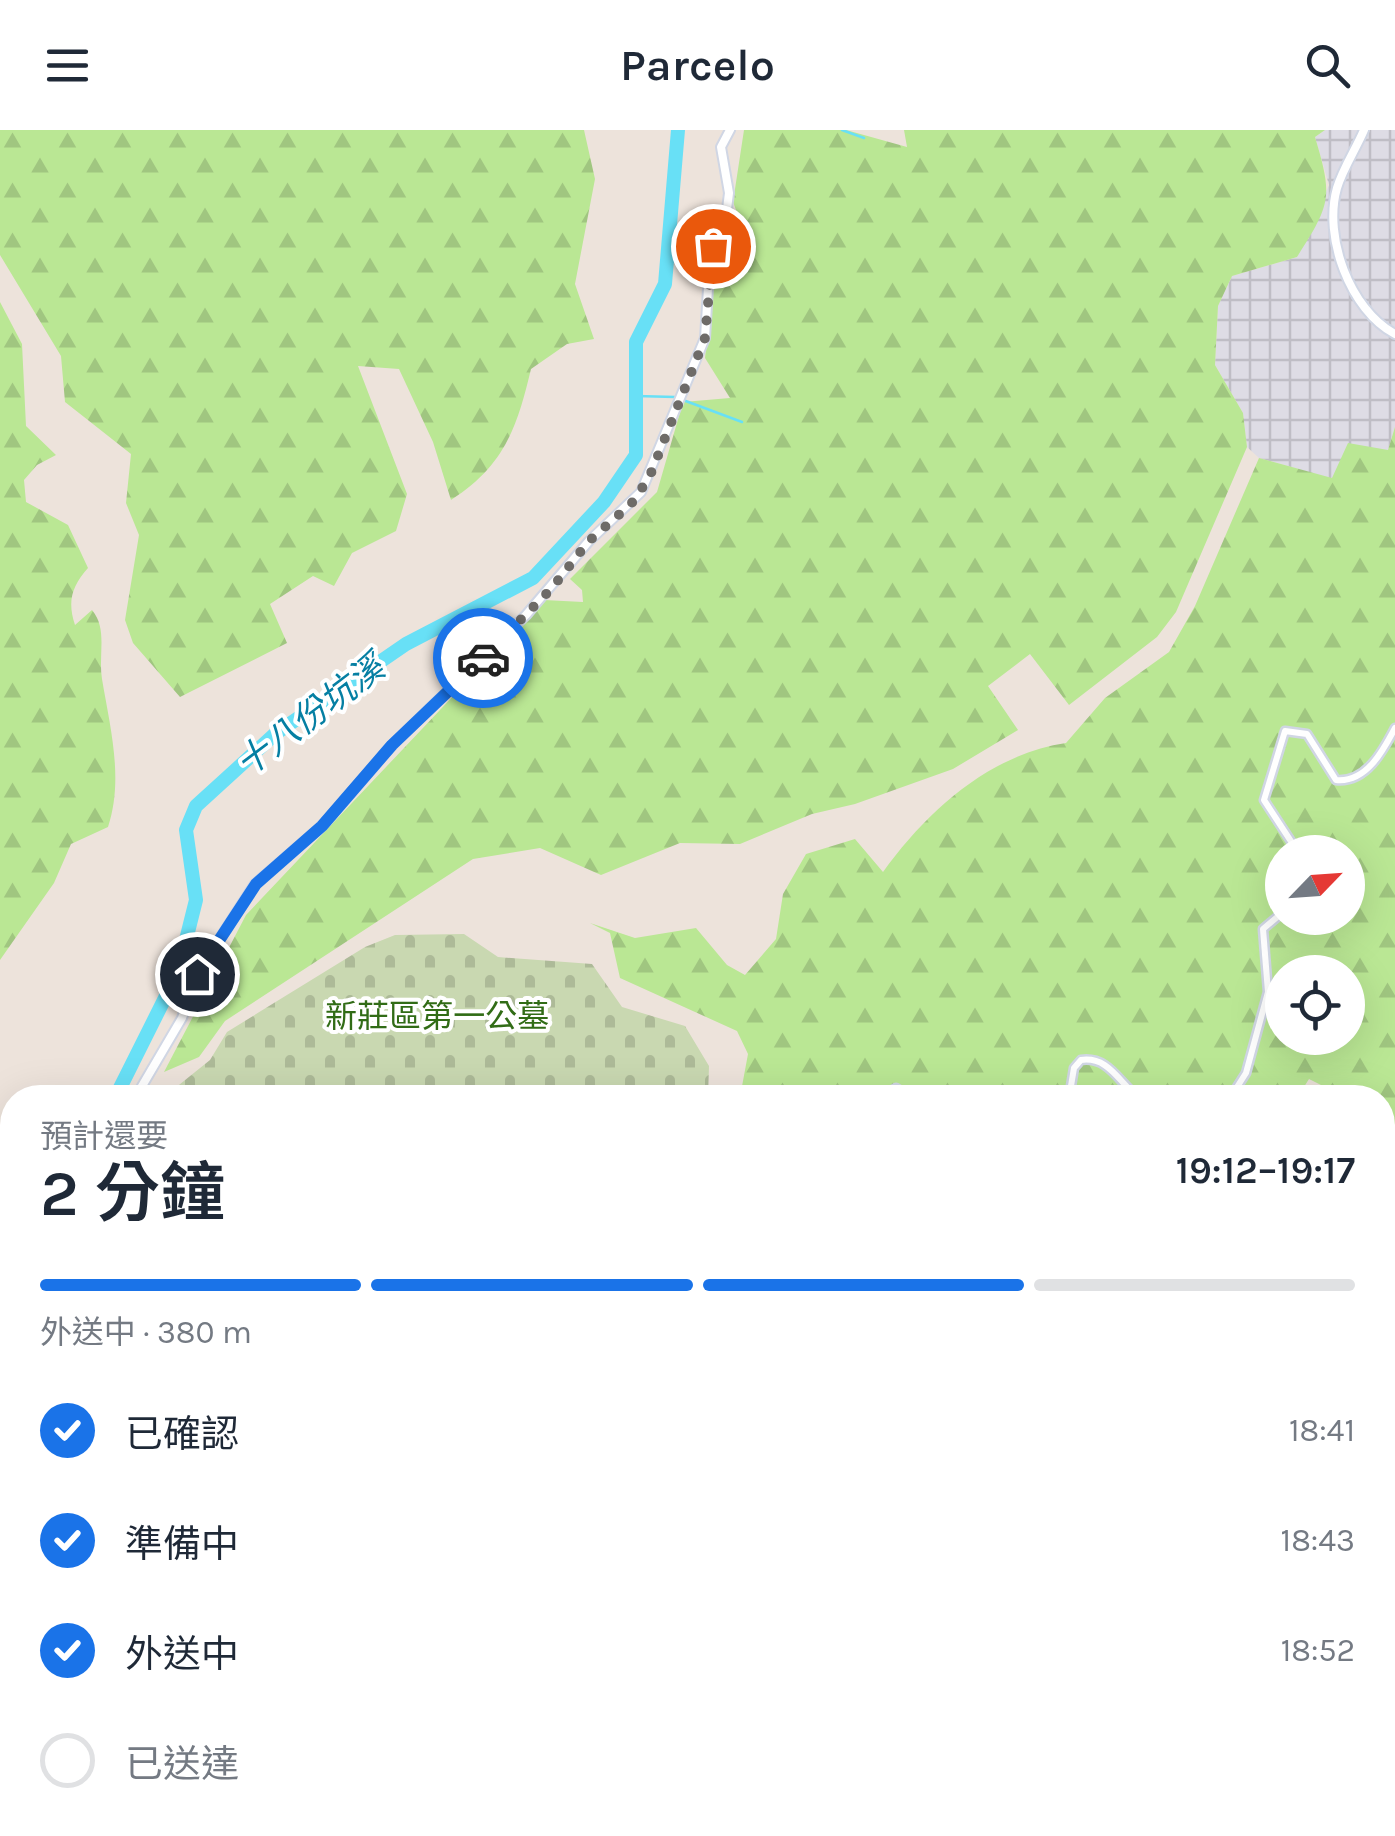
<!DOCTYPE html>
<html lang="zh-TW">
<head>
<meta charset="utf-8">
<style>
  :root { --surface:#fff; --page:#f6f6f7; --text:#1f2937; --muted:#747a83; --line:#e0e1e3; --accent:#1a73e8 }
  body { margin:0; font-family:Karla,"Noto Sans TC",sans-serif; background:var(--page); color:var(--text); height:100vh; display:flex; flex-direction:column; font-size:38px; white-space:nowrap }
  * { box-sizing:border-box; margin:0 }
  p { font-size:32px; color:var(--muted) }
  .icon { flex:none; width:55px; height:55px; fill:none; stroke:currentColor; stroke-width:2; stroke-linecap:round; stroke-linejoin:round }
  .map { position:relative; flex:1; overflow:hidden }
  .drawer { position:absolute; left:0px; top:955px; width:1395px; height:752px; display:flex; flex-direction:column; background:var(--surface); border-radius:40px 40px 0 0; box-shadow:0 10px 40px #0002 }
  .drawer>* { flex:none }
  .needle { width:65px; rotate:65deg }
  .fabs { position:absolute; left:1265px; top:705px; display:grid; gap:20px }
  .fabs a { display:grid; place-items:center; width:100px; height:100px; border-radius:50%; background:var(--surface); box-shadow:0 10px 40px #0002; font-size:50px }
  .pin { position:absolute; display:grid; place-items:center; width:85px; height:85px; color:#fff; margin:-42px; border:5px solid #fff; border-radius:50%; box-shadow:0 2px 10px #0007 }
  .courier { position:absolute; display:grid; place-items:center; width:100px; height:100px; margin:-50px; border:8px solid #1a73e8; border-radius:50%; background:#fff; color:#222; box-shadow:0 2px 12px #0007 }
  .overview em { font-style:normal; font-weight:600 }
  .overview div { display:flex; flex-direction:column-reverse }
  .overview { display:flex; align-items:center; justify-content:space-between; height:170px; padding:0 40px }
  h1 { font-size:65px; font-weight:600; line-height:75px }
  .bar { display:grid; grid-template-columns:repeat(4,1fr); gap:15px 10px; align-content:center; height:120px; padding:0 40px }
  .bar i { height:12px; border-radius:8px; background:var(--line) }
  .bar .current { background:var(--accent) }
  .bar p { grid-column:span 4 }
  ol { padding:0 40px; list-style:none }
  li { display:flex; align-items:center; gap:30px; height:110px }
  li p { margin-inline-start:auto }
  li .icon { padding:10px; border-radius:50%; background:var(--accent); color:#fff; stroke-width:4 }
  li:last-child { color:var(--muted) }
  li i { width:55px; height:55px; border:5px solid var(--line); border-radius:50% }
  header { display:flex; justify-content:space-between; align-items:center; height:130px; padding:0 40px; background:var(--surface); font-size:45px; font-weight:600 }
  .map>svg:first-child { display:block }
</style>
</head>
<body>
<header><svg class="icon" aria-label="menu" viewBox="0 0 24 24"><path d="M4 6h16M4 12h16M4 18h16"/></svg>Parcelo<svg class="icon" aria-label="search" viewBox="0 0 24 24"><circle cx="10" cy="10" r="6"/><path d="M15 15l6 6"/></svg></header>
<div class="map">
<svg width="1395" height="1706" viewBox="0 0 1395 1706">
  <defs>
    <pattern id="industrial-grid" width="8" height="8" patternUnits="userSpaceOnUse" patternTransform="scale(2.5)"><rect width="8" height="8" fill="#dedce5"/><path d="M0 4h8M4 0v8" fill="none" stroke="#bfbdc5"/></pattern>
    <pattern id="forest-firs" width="22" height="20" patternUnits="userSpaceOnUse" patternTransform="scale(2.5)"><rect width="22" height="20" fill="#bae794"/><path d="M5 1l3.5 6h-7zM16 11l3.5 6h-7z" fill="#a0c680"/></pattern>
    <pattern id="cemetery-stones" width="16" height="16" patternUnits="userSpaceOnUse" patternTransform="scale(2.5)"><rect width="16" height="16" fill="#c9d8b1"/><path d="M2 7V4a2 2 0 0 1 4 0v3zM10 15v-3a2 2 0 0 1 4 0v3z" fill="#adba98"/></pattern>
  </defs>
  <rect width="100%" height="100%" fill="#ede3db"/>
  <g fill="url(#industrial-grid)">
    <path d="M1325,0H1395V297L1388,320L1333,349L1259,328L1247,317L1243,283L1215,235L1218,176L1232,146L1297,127L1329,55L1315,7Z"/>
    <path d="M1382,1209L1395,1212V1388L1383,1385Z"/>
  </g>
  <path fill="#f0dfca" d="M1382,1438L1395,1440V1520L1383,1519Z"/>
  <g fill="url(#forest-firs)" fill-rule="evenodd">
    <path d="M0,0H584L595,49L575,154L594,209L567,214L531,239C517,298 504,336 451,370L433,312L399,239L358,236L407,364L396,401L352,423L334,456L313,446L270,474L287,513L180,567L133,513L125,490L139,405L126,373L131,324L65,272L61,226L0,125Z"/>
    <path d="M744,0H846L907,17L904,0H1325L1315,7C1333,67 1331,74 1297,127L1232,146L1218,176L1215,235L1243,283L1247,317L1176,482L1157,507L1069,575L1030,524L988,556L1018,600L953,639L855,674L812,684L740,714L680,713L601,745L540,718L473,729L225,891L199,927L164,942L246,785L544,470L583,472L582,460L570,449L657,362L683,272L730,268L705,228L715,141L732,126L744,101L733,72Z"/>
    <path d="M0,172L22,214L26,296L56,325L37,335L24,350L26,372L68,395L88,438C72,456 67,471 75,495L92,480C108,499 98,525 102,549C110,597 124,649 108,697L71,714L54,753L0,830Z"/>
    <path d="M1395,297V1094L1383,1087L1382,968L1323,967V956L1309,949L1297,968L740,967L748,924L737,901L620,848L610,803L590,793L635,808L696,798L727,835L745,845L776,809L783,764L806,724L855,709L883,742C927,681 990,624 1066,613L1105,568L1169,522L1195,476L1259,328L1332,348L1348,313L1388,320ZM1282,722H1348V788H1282ZM1282,842H1348V908H1282Z"/>
  </g>
  <path fill="url(#cemetery-stones)" d="M464,804L498,827L592,834L622,877L685,896L709,936L708,967H164L210,930L227,902L365,817L395,805Z"/>
  <g fill="none" stroke-linecap="round" stroke-linejoin="round">
    <g stroke="#68e0f6" stroke-width="2.5">
      <path d="M842,0L864,8"/>
      <path d="M636,266L675,267"/>
      <path d="M683,270L742,292"/>
    </g>
    <g stroke="#68e0f6" stroke-width="14">
      <path d="M115,968L178,842L196,770L186,700L196,676L275,604L406,514L533,448L604,372L636,325V212L665,154L678,0"/>
      <path d="M114,1706L120,1695"/>
    </g>
    <defs>
      <g id="minor">
        <path d="M1298,722L1264,670L1285,601L1307,604L1336,650C1366,653 1383,621 1395,598"/>
        <path d="M878,968L896,958L913,968"/>
        <path d="M1069,968L1074,938L1081,930C1109,926 1119,953 1139,968"/>
        <path d="M1230,968L1246,943L1268,862L1263,799L1282,783"/>
        <path d="M0,1109L12,1157"/>
        <path d="M0,1163H12"/>
        <path d="M1382,1203L1395,1205"/>
        <path d="M0,1229H12"/>
        <path d="M0,1271L12,1270"/>
        <path d="M0,1313H12"/>
        <path d="M0,1397L12,1396"/>
        <path d="M0,1434H12"/>
        <path d="M0,1496L12,1497"/>
        <path d="M0,1578L12,1554"/>
        <path d="M0,1679L12,1687"/>
        <path d="M24,1695L41,1706"/>
        <path d="M63,1695L70,1706"/>
        <path d="M53,1706L61,1697"/>
        <path d="M110,1706L116,1695"/>
        <path d="M768,1706V1695"/>
      </g>
      <g id="tertiary">
        <path d="M1364,0C1356,19 1343,38 1337,58C1323,107 1350,180 1395,204"/>
        <path d="M135,968L182,888L197,844L255,754L322,696L392,615L526,485L589,411L641,362L705,208L710,125L726,87L729,63L721,17L730,0"/>
        <path d="M246,1706L247,1695"/>
      </g>
      <g id="secondary">
        <path d="M874,1695L997,1706"/>
        <path d="M728,1706L750,1695"/>
      </g>
      <g id="primary">
        <path d="M0,1088L12,1094"/>
        <path d="M0,1104L12,1110"/>
        <path d="M566,1695L572,1706"/>
        <path d="M586,1695L591,1706"/>
      </g>
    </defs>
    <use href="#minor" stroke="#d0d6e4" stroke-width="11"/>
    <use href="#tertiary" stroke="#d0d6e4" stroke-width="12"/>
    <use href="#secondary" stroke="#d0d6e4" stroke-width="14"/>
    <use href="#primary" stroke="#c3c3c3" stroke-width="15"/>
    <use href="#minor" stroke="#fff" stroke-width="6"/>
    <use href="#tertiary" stroke="#fff" stroke-width="8"/>
    <use href="#secondary" stroke="#fff" stroke-width="9"/>
    <use href="#primary" stroke="#f9bf55" stroke-width="10"/>
    <defs>
      <g id="rail">
        <path d="M0,1084L12,1091"/>
        <path d="M575,1695L580,1706"/>
      </g>
    </defs>
    <use href="#rail" stroke="#9ea4b6" stroke-width="6"/>
    <use href="#rail" stroke="#fff" stroke-width="2.5" stroke-dasharray="8" stroke-linecap="butt"/>
  </g>
  <g fill="none" stroke-linecap="round" stroke-linejoin="round">
    <path stroke="#6e6b68" stroke-width="10" stroke-dasharray="0 18" d="M483,528L552,458L589,411L631,374L649,348L705,208L713,116"/>
    <path stroke="#1a73e8" stroke-width="12" d="M197,844L256,754L322,696L392,615L483,528"/>
  </g>
  <g text-anchor="middle" dominant-baseline="central" stroke-width="8" stroke-linejoin="round" paint-order="stroke">
    <g font-size="32" fill="#316c16" stroke="#fff">
      <text x="437" y="886">新莊區第一公墓</text>
    </g>
    <g font-size="35" font-style="italic" fill="#057fa3" stroke="#fff">
      <text transform="translate(310 586) rotate(-37)">十八份坑溪</text>
    </g>
  </g>
</svg>
<div class="fabs">
<a><svg class="needle" viewBox="-14 -14 28 28"><path d="M0-13l5 13h-10z" fill="#e53935"/><path d="M0 13l5-13h-10z" fill="#747a83"/></svg></a>
<a><svg class="icon" aria-label="locate" viewBox="0 0 24 24"><circle cx="12" cy="12" r="6"/><path d="M12 2v4M12 18v4M2 12h4M18 12h4"/></svg></a>
</div>
<div class="pin" style="left:713px;top:116px;background:#ea580c"><svg class="icon" aria-label="bag" viewBox="0 0 24 24"><path d="M5 8h14l-1 12H6zM9 8a3 3 0 0 1 6 0"/></svg></div>
<div class="pin" style="left:197px;top:844px;background:#1f2937"><svg class="icon" aria-label="home" viewBox="0 0 24 24"><path d="M3 11l9-7 9 7M6 9v11h12V9"/></svg></div>
<div class="courier" style="left:483px;top:528px"><svg class="icon" aria-label="car" viewBox="0 0 24 24"><path d="M5 17H2v-5l4-1 3-4h7l3 4 3 1v5h-3M9 17h6M6 11h13"/><circle cx="7" cy="17" r="2"/><circle cx="17" cy="17" r="2"/></svg></div>
<section class="drawer">
<div class="overview"><div><h1>2 分鐘</h1><p>預計還要</p></div><em>19:12–19:17</em></div>
<div class="bar"><i class="current"></i><i class="current"></i><i class="current"></i><i></i><p>外送中 · 380 m</p></div>
<ol>
<li><svg class="icon" aria-label="check" viewBox="0 0 24 24"><path d="M5 12l5 5 9-10"/></svg>已確認<p>18:41</p></li>
<li><svg class="icon" aria-label="check" viewBox="0 0 24 24"><path d="M5 12l5 5 9-10"/></svg>準備中<p>18:43</p></li>
<li><svg class="icon" aria-label="check" viewBox="0 0 24 24"><path d="M5 12l5 5 9-10"/></svg>外送中<p>18:52</p></li>
<li><i></i>已送達</li>
</ol>
</section>
</div>
</body>
</html>
